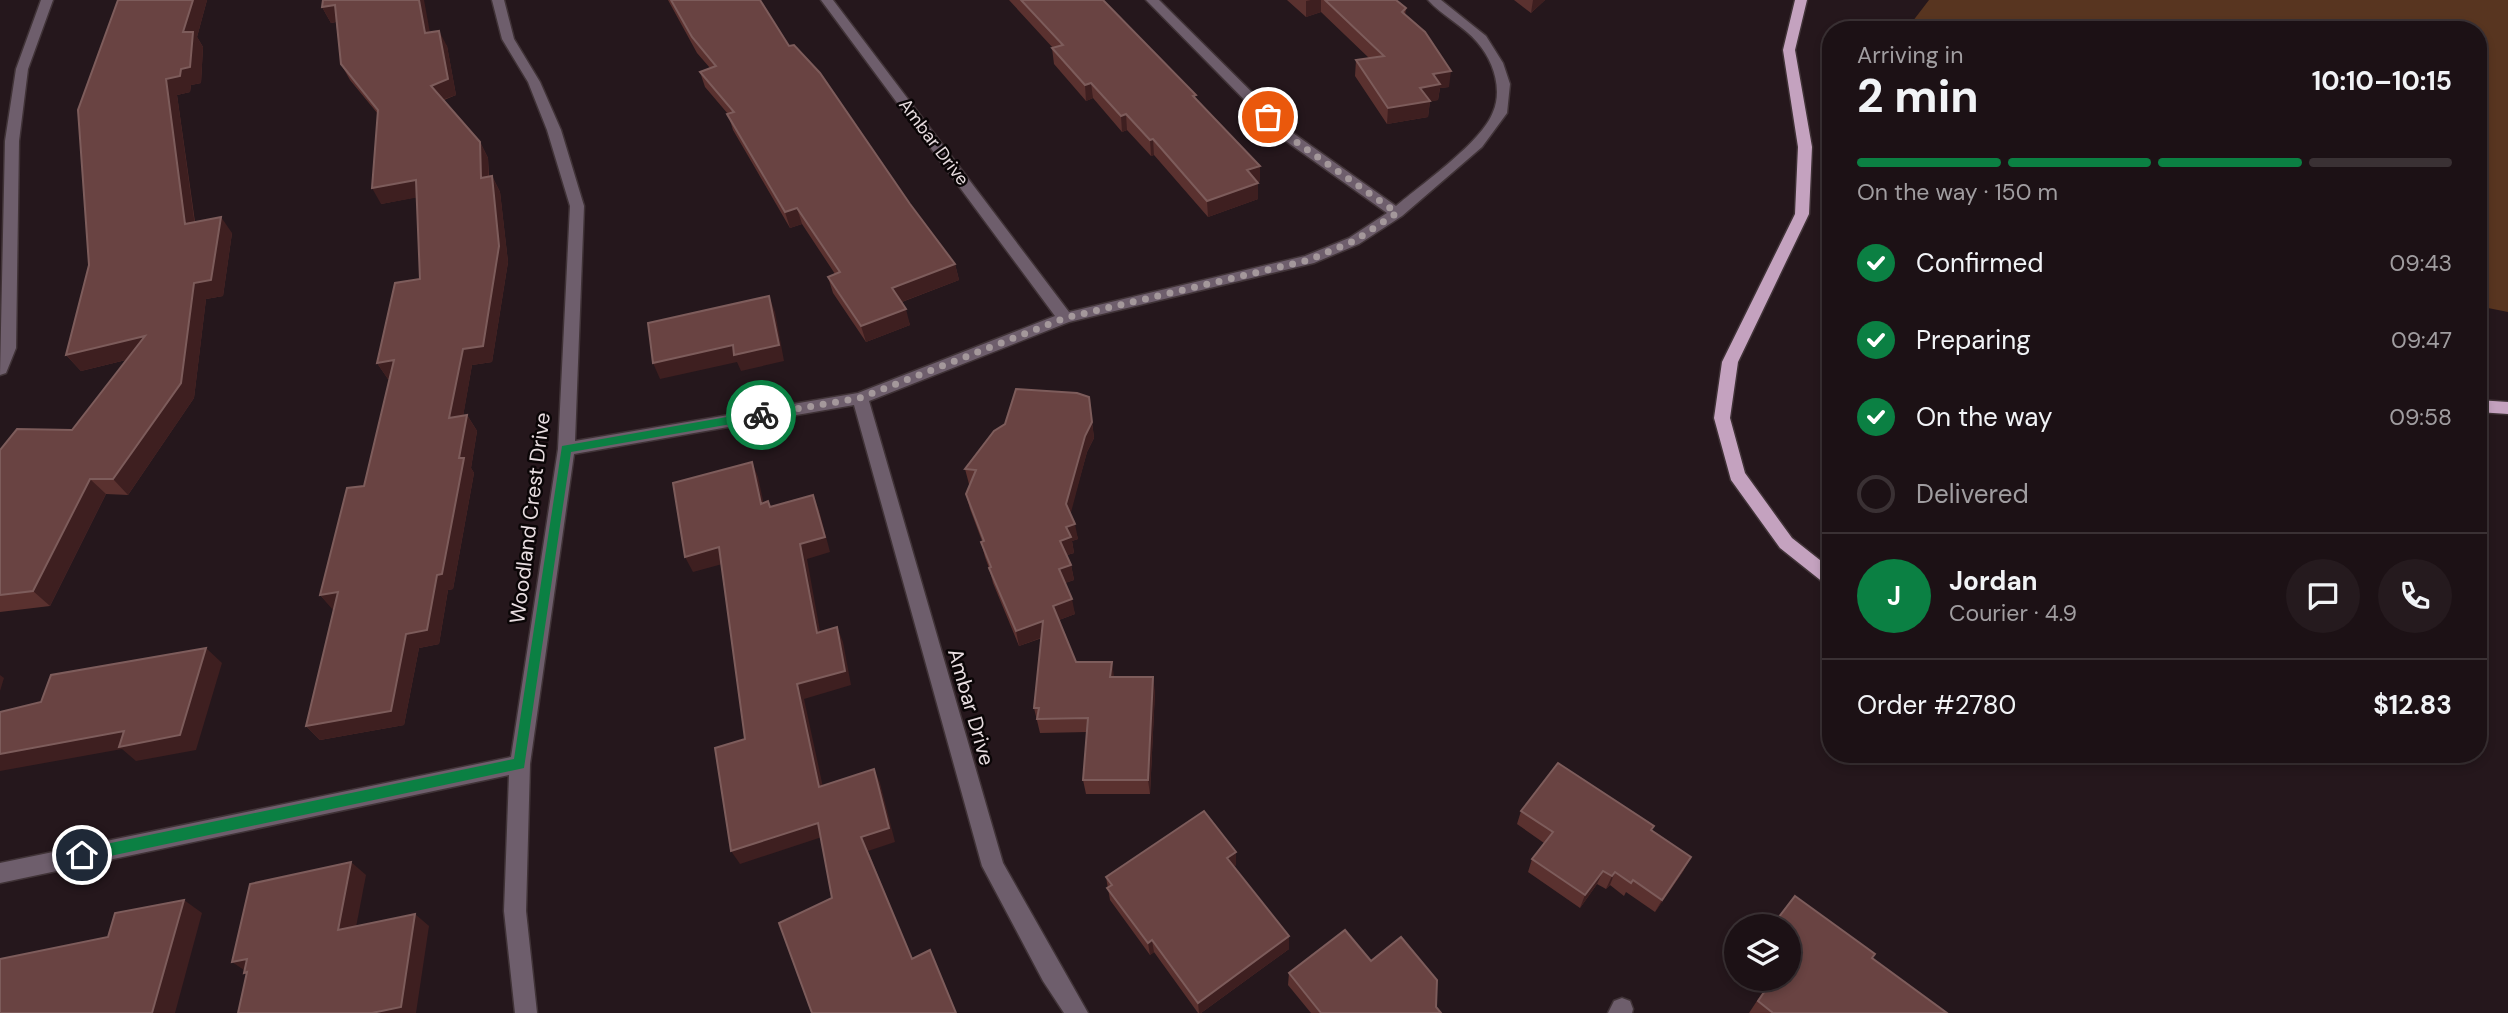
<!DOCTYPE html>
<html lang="en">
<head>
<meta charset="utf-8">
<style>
  :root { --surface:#1c1115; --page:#251a1e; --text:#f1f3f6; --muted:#a09da0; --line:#3a3134; --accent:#0b8043 }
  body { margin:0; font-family:"DM Sans",sans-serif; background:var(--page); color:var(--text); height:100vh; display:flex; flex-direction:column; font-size:26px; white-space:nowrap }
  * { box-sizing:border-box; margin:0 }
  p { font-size:23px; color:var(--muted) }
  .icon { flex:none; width:38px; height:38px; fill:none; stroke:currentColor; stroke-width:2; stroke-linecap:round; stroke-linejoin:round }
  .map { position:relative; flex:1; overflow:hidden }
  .details { position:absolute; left:1822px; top:21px; width:665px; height:742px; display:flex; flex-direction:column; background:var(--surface); border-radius:28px; box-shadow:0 4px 10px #0003,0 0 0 2px var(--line) }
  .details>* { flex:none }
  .controls { position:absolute; left:1724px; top:914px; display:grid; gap:14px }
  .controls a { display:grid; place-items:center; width:77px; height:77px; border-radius:50%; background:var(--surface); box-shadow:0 4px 10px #0003,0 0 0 2px var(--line); font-size:35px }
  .pin { position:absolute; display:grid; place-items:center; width:60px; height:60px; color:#fff; margin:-30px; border:4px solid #fff; border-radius:50%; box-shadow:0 2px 7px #0007 }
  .courier { position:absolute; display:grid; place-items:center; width:70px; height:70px; margin:-35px; border:5px solid #0b8043; border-radius:50%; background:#fff; color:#222; box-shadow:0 2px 9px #0007 }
  .head em { font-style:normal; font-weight:700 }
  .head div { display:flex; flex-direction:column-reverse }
  .head { display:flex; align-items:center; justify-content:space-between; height:119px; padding:0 35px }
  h1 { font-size:46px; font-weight:700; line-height:52px }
  .bar { display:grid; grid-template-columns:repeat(4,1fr); gap:10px 7px; align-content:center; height:84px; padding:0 35px }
  .bar i { height:9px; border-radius:5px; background:var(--line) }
  .bar .active { background:var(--accent) }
  .bar p { grid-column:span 4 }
  .line { display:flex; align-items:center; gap:18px; padding:0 35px; border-top:2px solid var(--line) }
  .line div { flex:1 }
  .round { display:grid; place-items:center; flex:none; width:74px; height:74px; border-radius:37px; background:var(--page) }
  ol { padding:0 35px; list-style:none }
  li { display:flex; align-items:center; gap:21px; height:77px }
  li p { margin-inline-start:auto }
  li .icon { padding:7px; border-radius:50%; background:var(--accent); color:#fff; stroke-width:4 }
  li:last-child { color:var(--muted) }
  li i { width:38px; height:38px; border:4px solid var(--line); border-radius:50% }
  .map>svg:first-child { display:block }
</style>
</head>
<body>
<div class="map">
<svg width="2508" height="1013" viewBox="0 0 2508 1013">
  <rect width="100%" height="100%" fill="#25171c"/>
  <path fill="#583520" d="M1929,0H2508V312L2478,306V30H1906Z"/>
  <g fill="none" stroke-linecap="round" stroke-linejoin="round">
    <defs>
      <path id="service" d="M1622,998L1630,1001L1633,1009L1632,1013H1608L1614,1001Z"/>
      <g id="minor">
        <path d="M41,0H53L28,69L19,141L16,348L6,373L0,375L5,141L16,69Z"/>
        <path d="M492,0H504L514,39L540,82L561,130L584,206L575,441L858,393L1055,316L821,0H833L1069,312L1305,256L1349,238L1387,213L1283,139L1146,0H1159L1293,133L1396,206C1422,184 1482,142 1493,112C1503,89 1493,60 1477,42C1464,26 1442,16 1428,0H1441L1486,36L1503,63L1510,84L1507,113L1482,147L1402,216L1359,244L1314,263L1069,322L869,401L1003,863L1088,1013H1064L1043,981L982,866L854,405L574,454L530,764L526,911L537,1013H515L504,911L509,775L0,883V863L511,757L558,449L570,206L547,130L528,82L502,39Z"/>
      </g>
      <g id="primary">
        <path d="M1795,0H1807L1795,50L1812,147L1809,214L1738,362L1730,418L1745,473L1792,538L1830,568V585L1824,583L1780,548L1731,480L1714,418L1722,362L1795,214L1798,147L1783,50Z"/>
        <path d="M2478,400L2508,402V414L2478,412Z"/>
      </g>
    </defs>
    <use href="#service" stroke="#403337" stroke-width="3"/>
    <use href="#minor" stroke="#403337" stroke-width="3"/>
    <use href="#primary" stroke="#403337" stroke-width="3"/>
    <use href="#service" fill="#6e5e6c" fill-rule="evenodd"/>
    <use href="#minor" fill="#6e5e6c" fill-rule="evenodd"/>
    <use href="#primary" fill="#c4a2bf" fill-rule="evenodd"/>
  </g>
  <g fill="#5a312f">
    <path d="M118,0H207L197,37L203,47L201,83L191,85L190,92L177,95L195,222L232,233L223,296L206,299L194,398L128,495L106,494L50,606L0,612V450L72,430L126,360L81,371L66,355L89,265Z"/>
    <path d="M668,0H760L789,46L955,264L959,280L902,302L910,325L866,342L833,293L828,277L835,274L802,224L790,228L733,130L728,114L705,87L700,72L710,68L697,53Z"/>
    <path d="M1009,0H1103L1196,99L1260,181L1258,182V199L1208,217L1154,155L1151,156L1127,130L1122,132L1093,98L1086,101L1054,64L1052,48H1053Z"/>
    <path d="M1287,0H1396L1406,8L1405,15L1449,87L1440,88L1438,100L1430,101L1428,117L1387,124L1355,76L1356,60L1369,58L1321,12L1306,17Z"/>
    <path d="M1514,0H1545L1531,13Z"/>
    <path d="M322,7L430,32L447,46L456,95L444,100L480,142L488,158L489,176H492L500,192L508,262L492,362L472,365L463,416L467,415L477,431L471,468L474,473L453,589L448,590L439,644L419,648L404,725L320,740L306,726L334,610L320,595L364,486L390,379H388L377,363L420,279L417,197L381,204L378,114L350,80L341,64L336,22L331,23Z"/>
    <path d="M1089,397L1094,438L1087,452L1070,513L1078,539L1072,541L1074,553L1067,555L1071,565L1074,580L1065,583L1075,614L1059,620L1076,662L1114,677L1155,691L1150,794H1086L1083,780L1087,732L1040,733L1034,708L1042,638L1019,646L993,583L989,568L985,557L981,542L982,541L970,509L966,494L970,484H969L965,469Z"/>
    <path d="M1521,811L1651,830L1684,870L1655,912L1626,892L1624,896L1610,885L1606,889L1597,884L1580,908L1528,872L1532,859L1544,843L1517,824Z"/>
    <path d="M1236,852V865L1234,866L1289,936V949L1201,1013H1198L1154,952L1150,955L1110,900L1106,877Z"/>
    <path d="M1872,958L1947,1013H1749L1772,978H1788Z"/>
    <path d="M1371,961L1436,1007L1441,1013H1311L1288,985L1289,973Z"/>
  </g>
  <g fill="#3e1f20">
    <path d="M193,0H207L197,37L203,47L201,83L191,85L190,92L177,95L197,240L185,224L166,79L183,32Z"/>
    <path d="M419,0H424L433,49L425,33Z"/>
    <path d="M1311,0H1321V12L1306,17V1Z"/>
    <path d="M1533,0H1545L1531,13Z"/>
    <path d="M335,5L343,20L331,23L322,7Z"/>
    <path d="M439,31L447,46L456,95L439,101L431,86Z"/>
    <path d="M1451,71L1449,87L1440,88L1438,100L1429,102L1430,101L1428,117L1387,124L1388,108L1420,88L1433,74Z"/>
    <path d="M1091,83L1093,98L1086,101L1085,85Z"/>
    <path d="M1126,114L1127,130L1122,132L1121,116Z"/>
    <path d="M1153,139L1154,155L1151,156L1150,140Z"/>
    <path d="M480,142L488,158L489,194L481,178Z"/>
    <path d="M1260,166V181L1247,186V170Z"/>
    <path d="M492,176L500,192L508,262L492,362L472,365L460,434L449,418Z"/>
    <path d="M416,180L425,196L381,204L372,188Z"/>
    <path d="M1258,183V199L1208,217L1207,201Z"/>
    <path d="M797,208L802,224L790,228L785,212Z"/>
    <path d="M221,217L232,233L223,296L206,299L194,398L128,495L113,479Z"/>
    <path d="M955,264L959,280L896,304L892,288Z"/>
    <path d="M769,296L775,312L784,361L741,371L737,362L660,379L653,363Z"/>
    <path d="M906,309L910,325L866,342L861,326Z"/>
    <path d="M145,336L158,352L81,371L66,355Z"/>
    <path d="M394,360L405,376L388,379L377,363Z"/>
    <path d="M467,415L477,431L471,468L474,473L453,589L448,590L439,644L419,648L404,725L320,740L306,726L459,458Z"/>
    <path d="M1092,422L1094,438L1087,452L1069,520L1066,504L1085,436Z"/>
    <path d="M752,462L758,477L767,519L761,504Z"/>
    <path d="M90,479L106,494L50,606L33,591Z"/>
    <path d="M813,495L819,510L830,552L807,559L823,648L817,633L800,544Z"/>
    <path d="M1075,524L1078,539L1072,541L1074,553L1063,556L1060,541L1066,527Z"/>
    <path d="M719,547L726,563L693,572L685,557Z"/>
    <path d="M1071,565L1074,580L1062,584L1059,569Z"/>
    <path d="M338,592L351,607L333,610L320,595Z"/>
    <path d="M1072,599L1075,614L1056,621L1053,606Z"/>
    <path d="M1043,621L1046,636L1019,646L1016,631Z"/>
    <path d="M837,627L843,642L851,685L804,699L826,801L819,787L797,684Z"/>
    <path d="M206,648L222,663L196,750L136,761L122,749L0,771V754Z"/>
    <path d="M1112,662L1114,676L1110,677Z"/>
    <path d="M0,675L4,678L0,691Z"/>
    <path d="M1153,677L1155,691L1150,794L1148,780Z"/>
    <path d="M874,769L880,783L895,842L868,851L917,971L861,837Z"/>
    <path d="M818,823L825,836L740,864L731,851Z"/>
    <path d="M1236,852V865L1228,871L1227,858Z"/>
    <path d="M1691,857L1684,870L1655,912L1662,900Z"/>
    <path d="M351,862L366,875L353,943L338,930Z"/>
    <path d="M1603,871L1597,884L1580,908L1585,895Z"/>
    <path d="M1615,872L1610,885L1606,889L1612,876Z"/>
    <path d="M184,900L202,913L175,1013H152Z"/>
    <path d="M415,914L429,926L416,1013H372Z"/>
    <path d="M1289,936V949L1201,1013H1199L1198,1003Z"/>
    <path d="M1152,940L1154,952L1150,955L1148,943Z"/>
    <path d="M247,959L261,985L244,973L247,972L232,962Z"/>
  </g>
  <g fill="#694342" stroke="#7d5c5b" stroke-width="2">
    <path d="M118,0H193L183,32H193L190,67L181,69L180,76L166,79L185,224L221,217L211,280L194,283L181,383L113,479H90L33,591L0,595V450L17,429L72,430L145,336L66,355L89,265L78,110Z"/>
    <path d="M323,0H419L425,33L439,31L448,79L431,86L480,142L481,178L492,176L499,246L483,346L463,349L449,418L467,415L459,458H464L442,574L437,575L427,630L406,634L391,711L306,726L338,592L320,595L347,488L364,486L394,360L377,363L395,283L420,279L416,180L372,188L378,110L341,64L335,5L322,7Z"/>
    <path d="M671,0H760L789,46L794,45L820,73L910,204L955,264L892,288L906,309L861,326L828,277L840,272L797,208L785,212L727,114L734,112L700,72L716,66L692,37Z"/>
    <path d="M1021,0H1103L1196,95L1193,96L1260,166L1247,170L1258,183L1207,201L1153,139L1150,140L1126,114L1121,116L1091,83L1085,85L1052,48L1063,45Z"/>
    <path d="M1325,0H1396L1406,8L1402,12L1425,32L1451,71L1433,74L1440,84L1420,88L1430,101L1388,108L1356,60L1384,56Z"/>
    <path d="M769,296L779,345L734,355L733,345L653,363L648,323Z"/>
    <path d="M1016,389L1077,393L1089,397L1092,422L1085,436L1066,504L1075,524L1066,527L1071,537L1060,541L1071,565L1059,569L1072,599L1053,606L1076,662H1112L1110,677H1153L1148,780H1083L1088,718L1037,719L1039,708H1034L1043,621L1016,631L989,568L991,567L981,542L984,541L966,494L976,470L965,469L994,431L1005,424Z"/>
    <path d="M752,462L761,504L768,501L770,507L813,495L825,537L800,544L817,633L837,627L845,671L797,684L819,787L874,769L889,828L861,837L912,959L930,950L956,1013H812L779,923L832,898L818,823L731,851L715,748L745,739L719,547L685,557L673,483Z"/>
    <path d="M206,648L180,735L119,747L124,731L0,754V712L41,702L51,675Z"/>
    <path d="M1558,763L1654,826L1651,830L1691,857L1662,900L1633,880L1631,883L1615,872L1612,876L1603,871L1585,895L1532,859L1553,832L1521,811Z"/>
    <path d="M1204,811L1236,852L1227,858L1289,936L1198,1003L1152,940L1148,943L1107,888L1112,885L1106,877Z"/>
    <path d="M351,862L338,930L415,914L401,1007L372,1013H238L247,972L244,973L247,959L232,962L250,884Z"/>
    <path d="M1795,896L1875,954L1872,958L1947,1013H1773L1758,1001L1774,978H1788V926H1772Z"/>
    <path d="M184,900L152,1013H0V959L108,937L115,913Z"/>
    <path d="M1345,930L1371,961L1401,937L1437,980L1436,1007L1441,1013H1321L1289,973Z"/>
  </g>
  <path fill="#0b8043" d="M761,411L765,412V418L571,452L524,768L82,862L77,860L75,855L82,849L514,759L562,446Z"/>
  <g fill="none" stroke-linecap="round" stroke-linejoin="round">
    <path stroke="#a4989b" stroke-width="7" stroke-dasharray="0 12.6" d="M761,415L860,398L1065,318L1309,260L1354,241L1397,213L1288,136L1268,117"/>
  </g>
  <g text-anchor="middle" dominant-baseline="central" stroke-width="5" stroke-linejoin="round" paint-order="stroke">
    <g font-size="18" fill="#e8dde0" stroke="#0a0506">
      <text transform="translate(934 142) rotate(53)">Ambar Drive</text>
    </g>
    <g font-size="21" fill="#e8dde0" stroke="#0a0506">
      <text transform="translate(530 518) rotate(-83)">Woodland Crest Drive</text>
      <text transform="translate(971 707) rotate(74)">Ambar Drive</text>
    </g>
  </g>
</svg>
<div class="controls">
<a><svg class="icon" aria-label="layers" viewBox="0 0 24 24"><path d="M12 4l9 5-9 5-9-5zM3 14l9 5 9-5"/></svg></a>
</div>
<div class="pin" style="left:1268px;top:117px;background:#ea580c"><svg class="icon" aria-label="bag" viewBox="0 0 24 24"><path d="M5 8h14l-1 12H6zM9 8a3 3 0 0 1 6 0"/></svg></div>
<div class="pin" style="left:82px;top:855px;background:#1f2937"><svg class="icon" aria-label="home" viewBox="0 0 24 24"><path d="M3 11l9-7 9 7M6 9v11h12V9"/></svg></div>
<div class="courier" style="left:761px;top:415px"><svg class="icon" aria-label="bike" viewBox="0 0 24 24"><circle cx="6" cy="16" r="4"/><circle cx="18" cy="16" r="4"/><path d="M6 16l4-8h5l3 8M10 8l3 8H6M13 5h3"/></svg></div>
<section class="details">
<div class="head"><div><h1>2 min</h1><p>Arriving in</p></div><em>10:10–10:15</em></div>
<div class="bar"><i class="active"></i><i class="active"></i><i class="active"></i><i></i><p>On the way · 150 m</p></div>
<ol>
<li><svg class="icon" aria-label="check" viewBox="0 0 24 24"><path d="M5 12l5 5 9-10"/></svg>Confirmed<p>09:43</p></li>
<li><svg class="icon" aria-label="check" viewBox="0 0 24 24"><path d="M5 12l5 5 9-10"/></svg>Preparing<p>09:47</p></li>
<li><svg class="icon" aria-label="check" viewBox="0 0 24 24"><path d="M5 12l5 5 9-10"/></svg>On the way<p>09:58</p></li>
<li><i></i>Delivered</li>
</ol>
<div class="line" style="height:126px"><b class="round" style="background:var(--accent);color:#fff">J</b><div><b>Jordan</b><p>Courier · 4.9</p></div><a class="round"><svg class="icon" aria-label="chat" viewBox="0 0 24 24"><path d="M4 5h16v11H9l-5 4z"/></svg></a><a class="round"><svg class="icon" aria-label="phone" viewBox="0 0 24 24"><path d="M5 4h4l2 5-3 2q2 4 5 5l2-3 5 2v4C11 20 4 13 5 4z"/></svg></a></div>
<div class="line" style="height:91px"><div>Order #2780</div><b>$12.83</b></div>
</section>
</div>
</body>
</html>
